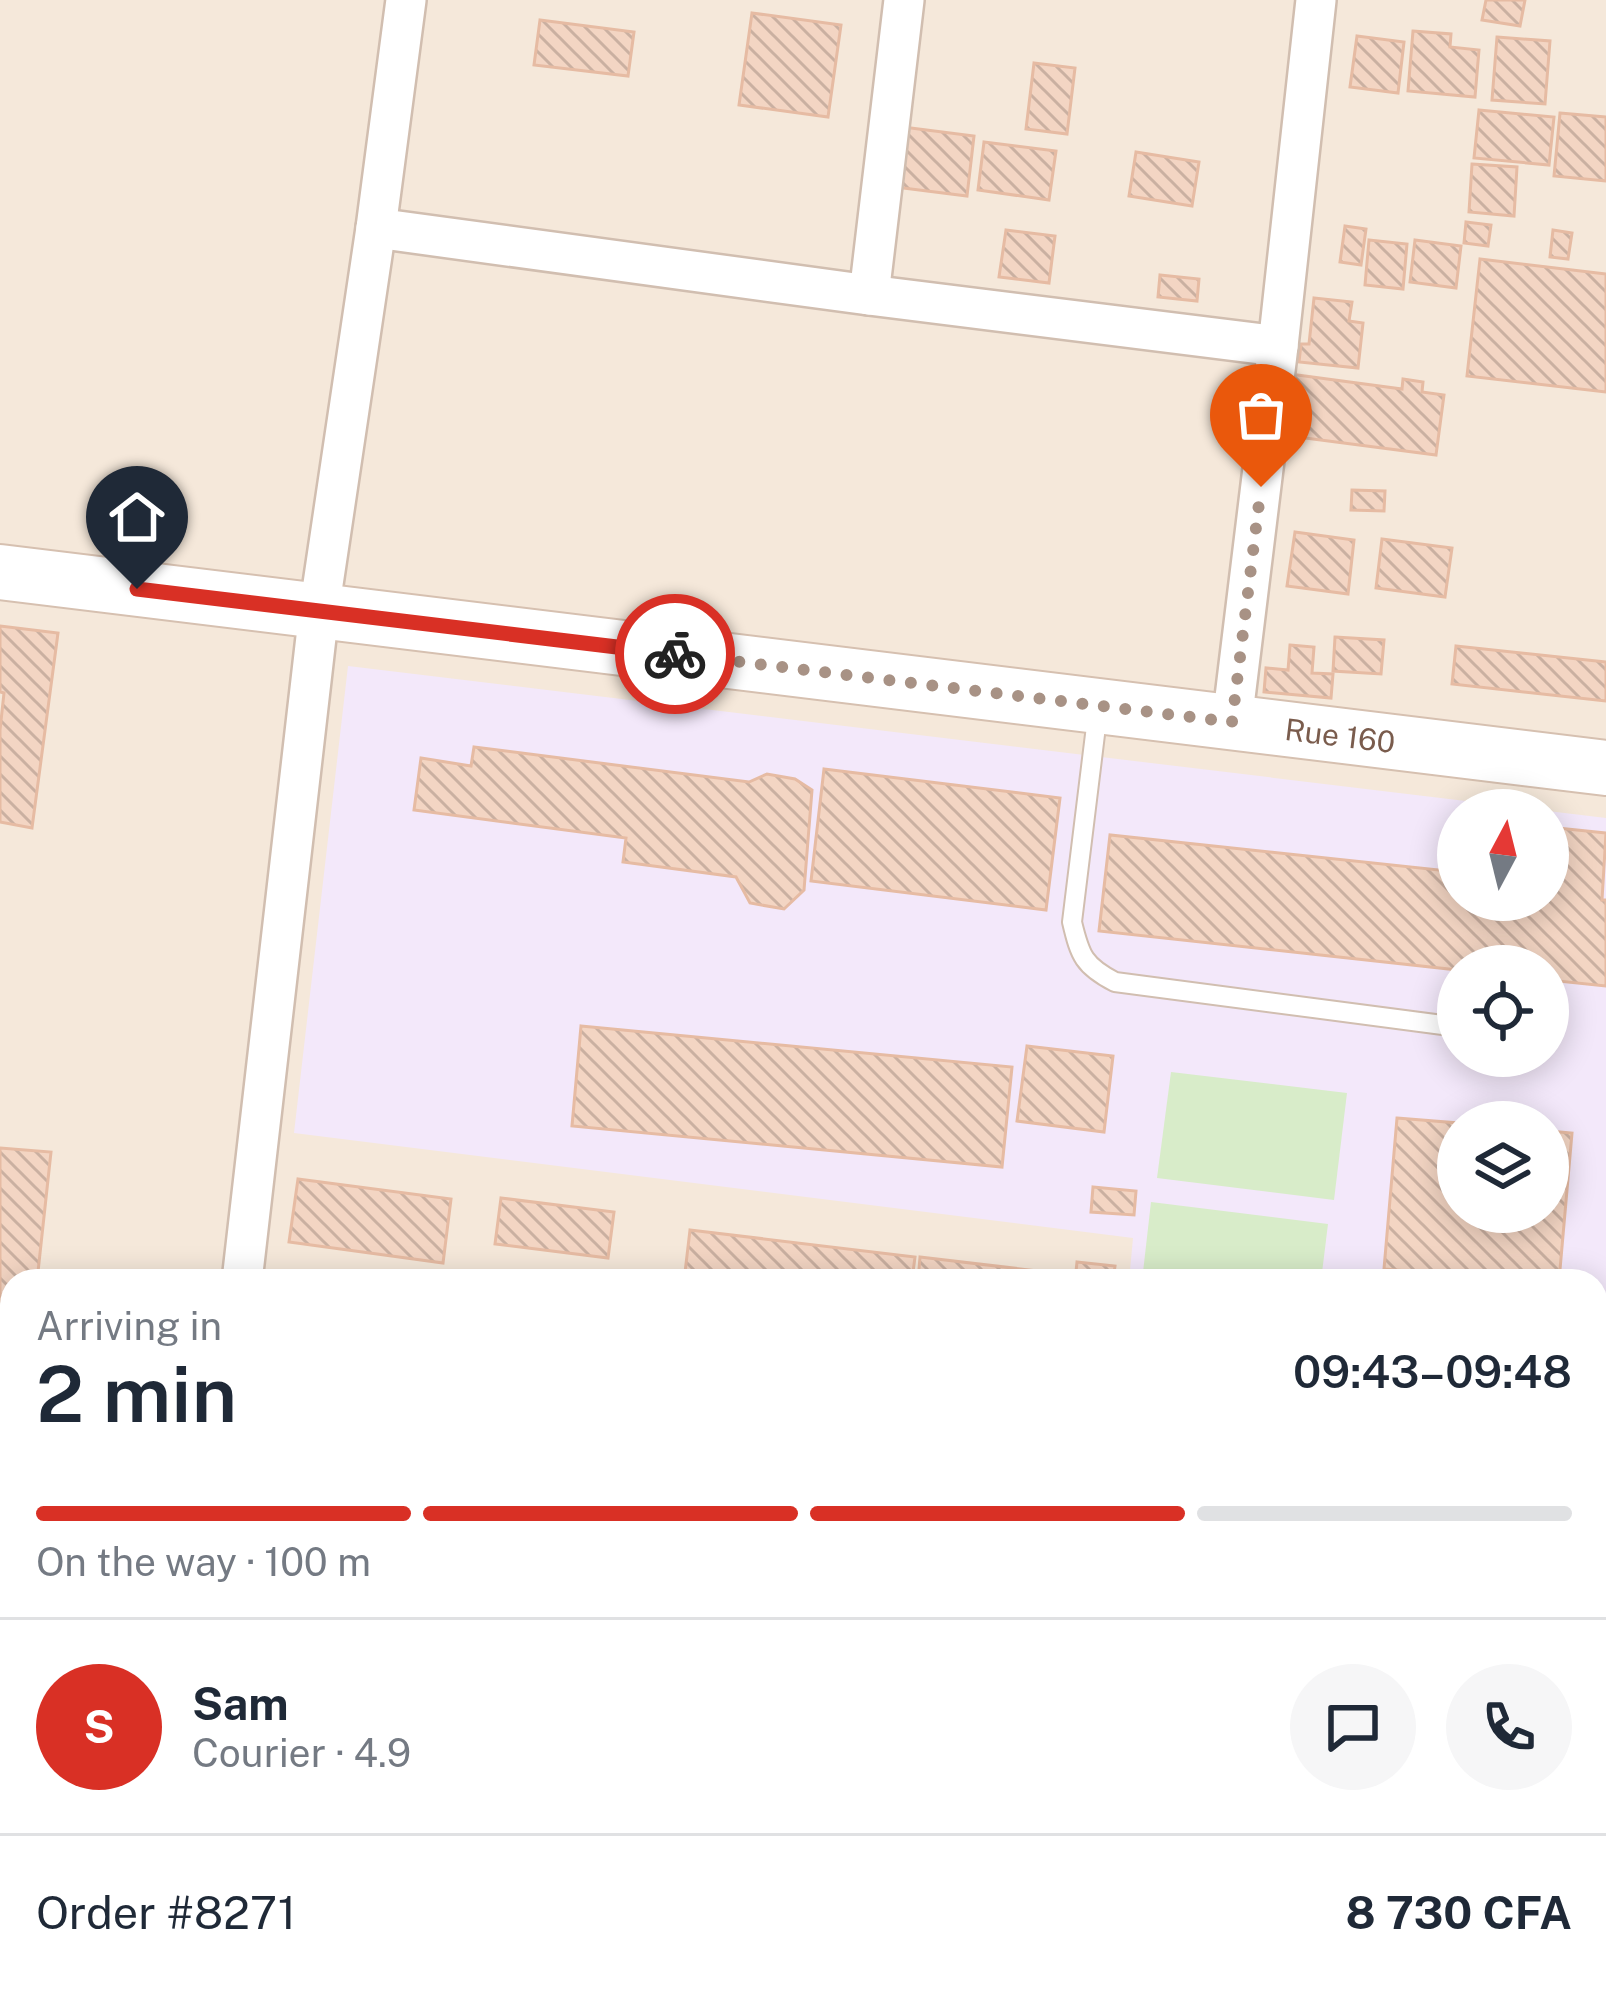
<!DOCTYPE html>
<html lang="en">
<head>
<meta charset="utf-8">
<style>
  :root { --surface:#fff; --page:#f6f6f7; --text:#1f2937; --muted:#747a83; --line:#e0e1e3; --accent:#d93025 }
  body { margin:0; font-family:"Public Sans",sans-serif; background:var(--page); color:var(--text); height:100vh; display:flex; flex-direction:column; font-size:45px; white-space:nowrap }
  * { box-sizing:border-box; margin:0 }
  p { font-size:39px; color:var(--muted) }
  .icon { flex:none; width:66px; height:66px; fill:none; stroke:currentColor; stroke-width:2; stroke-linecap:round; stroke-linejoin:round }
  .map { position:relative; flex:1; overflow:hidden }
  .side { position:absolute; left:0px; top:1269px; width:1608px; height:744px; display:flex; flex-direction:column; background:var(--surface); border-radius:36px 36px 0 0; box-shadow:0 6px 30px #0003 }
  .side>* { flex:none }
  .needle { width:78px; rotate:7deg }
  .controls { position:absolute; left:1437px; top:789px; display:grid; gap:24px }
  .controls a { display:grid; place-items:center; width:132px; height:132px; border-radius:50%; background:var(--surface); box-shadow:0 6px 30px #0003; font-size:60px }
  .pin { position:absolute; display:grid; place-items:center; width:102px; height:102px; color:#fff; margin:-123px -51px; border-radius:50% 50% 50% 0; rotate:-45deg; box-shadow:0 0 12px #0007 }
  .pin .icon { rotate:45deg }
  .courier { position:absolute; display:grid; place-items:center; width:120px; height:120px; margin:-60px; border:9px solid #d93025; border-radius:50%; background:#fff; color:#222; box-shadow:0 3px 15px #0007 }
  .head em { font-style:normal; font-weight:600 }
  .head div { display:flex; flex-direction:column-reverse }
  .head { display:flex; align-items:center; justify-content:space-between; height:204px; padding:0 36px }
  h1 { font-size:78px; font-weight:600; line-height:90px }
  .bar { display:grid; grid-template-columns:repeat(4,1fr); gap:18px 12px; align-content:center; height:144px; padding:0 36px }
  .bar i { height:15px; border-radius:9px; background:var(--line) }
  .bar .on { background:var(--accent) }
  .bar p { grid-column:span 4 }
  .line { display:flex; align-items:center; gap:30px; padding:0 36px; border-top:3px solid var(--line) }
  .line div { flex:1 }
  .round { display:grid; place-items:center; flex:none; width:126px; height:126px; border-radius:63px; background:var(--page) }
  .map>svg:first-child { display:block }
</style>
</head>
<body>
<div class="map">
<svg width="1606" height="2013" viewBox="0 0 1606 2013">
  <defs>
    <pattern id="building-back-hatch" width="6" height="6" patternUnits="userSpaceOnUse" patternTransform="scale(3)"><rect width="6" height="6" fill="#f3d5c3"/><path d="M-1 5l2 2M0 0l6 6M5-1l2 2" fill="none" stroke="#cab0a1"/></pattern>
  </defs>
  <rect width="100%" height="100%" fill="#fdf6ec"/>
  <path fill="#f5e8da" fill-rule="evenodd" d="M0,0H1606V2013H0ZM1458,810H1548V900H1458ZM1458,966H1548V1056H1458ZM1458,1122H1548V1212H1458ZM12,1281H1596V2001H12Z"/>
  <path fill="#f3e8fa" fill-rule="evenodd" d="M348,666L1540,810H1458V900H1548V811L1606,818V1686L1596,1685V1281H1129L1133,1238L294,1133ZM1458,966H1548V1056H1458ZM1458,1122H1548V1212H1458Z"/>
  <g fill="#d8ecc9">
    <path d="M1171,1072L1347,1093L1334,1200L1157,1178Z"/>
    <path d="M1151,1202L1328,1224L1321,1281H1142Z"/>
  </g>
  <g fill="url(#building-back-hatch)" stroke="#e6bba3" stroke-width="3">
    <path d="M1486,0H1525L1520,26L1482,20Z"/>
    <path d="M752,13L841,25L828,117L739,105Z"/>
    <path d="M540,20L634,32L628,76L534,65Z"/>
    <path d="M1413,31L1451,34L1450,47L1479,50L1475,97L1408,91Z"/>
    <path d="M1357,36L1404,42L1398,93L1350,87Z"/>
    <path d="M1497,37L1550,41L1545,104L1492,100Z"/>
    <path d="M1034,63L1075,68L1067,134L1026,129Z"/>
    <path d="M1479,110L1554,117L1549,165L1474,158Z"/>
    <path d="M1560,113L1606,117V181L1554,176Z"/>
    <path d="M903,127L974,136L967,196L895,187Z"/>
    <path d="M984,142L1056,151L1049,200L978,190Z"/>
    <path d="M1136,152L1199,162L1192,206L1129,196Z"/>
    <path d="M1472,164L1517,167L1514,216L1469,212Z"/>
    <path d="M1466,222L1491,225L1488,246L1464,243Z"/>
    <path d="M1345,226L1366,229L1361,265L1340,262Z"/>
    <path d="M1006,230L1055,236L1049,283L999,277Z"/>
    <path d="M1553,230L1572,233L1568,259L1550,257Z"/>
    <path d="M1369,240L1407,244L1403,289L1365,285Z"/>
    <path d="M1415,240L1461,246L1456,288L1410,282Z"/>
    <path d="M1480,259L1606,274V392L1467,376Z"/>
    <path d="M1160,275L1199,279L1197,301L1158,297Z"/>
    <path d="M1314,298L1352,302L1349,321L1363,323L1358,368L1299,362L1301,344H1309Z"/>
    <path d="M1290,374L1402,389L1403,379L1423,382L1422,392L1444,395L1436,455L1282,435Z"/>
    <path d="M1352,490L1385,491L1384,511L1351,510Z"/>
    <path d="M1295,532L1354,540L1348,594L1287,586Z"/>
    <path d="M1382,539L1452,548L1445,597L1376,588Z"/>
    <path d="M0,626L58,633L32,828L0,822V730L4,693L0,692Z"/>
    <path d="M1335,637L1384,640L1381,674L1333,671Z"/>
    <path d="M1290,645L1314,647L1312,673L1333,674L1331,698L1264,692L1266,668L1288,670Z"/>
    <path d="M1456,646L1606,662V701L1452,684Z"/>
    <path d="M474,747L749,782L767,774L795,779L812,790L804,890L784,909L750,903L736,877L623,862L626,838L414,810L421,758L471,766Z"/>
    <path d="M824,769L1060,798L1046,910L811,881Z"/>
    <path d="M1548,827L1606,833L1602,900H1606V986L1548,980V966H1458V970L1099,931L1110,835L1458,872V900H1548Z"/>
    <path d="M581,1026L1012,1067L1002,1167L572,1126Z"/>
    <path d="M1027,1046L1113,1056L1104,1132L1017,1121Z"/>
    <path d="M1397,1118L1458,1123V1212H1548V1131L1572,1133L1559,1281H1455V1275L1384,1269Z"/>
    <path d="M0,1148L51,1152L37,1281H12V1304L0,1301Z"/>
    <path d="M298,1179L451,1199L443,1263L289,1242Z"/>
    <path d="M1093,1187L1136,1191L1134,1215L1091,1212Z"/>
    <path d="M501,1198L614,1212L608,1258L495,1244Z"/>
    <path d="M690,1230L915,1257L912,1280L843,1272L842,1281H684Z"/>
    <path d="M920,1257L1038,1271L1036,1281H918Z"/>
    <path d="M1077,1262L1115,1266L1113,1281H1075Z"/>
    <path d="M1596,1414L1606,1415V1656L1596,1655Z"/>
    <path d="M3,1746L12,1747V1801L0,1800Z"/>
    <path d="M0,1820L12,1822V1879L0,1878Z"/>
    <path d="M0,1945L12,1946V1993L0,1992Z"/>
    <path d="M781,2001H851L849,2013H780Z"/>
    <path d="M873,2001H905L945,2006L944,2013H872Z"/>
    <path d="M1107,2001H1149L1148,2013H1105Z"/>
    <path d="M1178,2001H1234L1264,2005L1262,2013H1177Z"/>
  </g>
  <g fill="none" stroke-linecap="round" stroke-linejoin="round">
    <defs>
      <path id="lane" d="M1098,710L1072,922C1080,956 1084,966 1115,982L1458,1027"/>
      <g id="street">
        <path d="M376,228L869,295L1278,346"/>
        <path d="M869,295L904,0"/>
        <path d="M1232,722L1278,346L1316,0"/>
        <path d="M242,1281L319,611L376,228L406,0"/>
        <path d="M0,1540L12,1541"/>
        <path d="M1596,1733L1606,1734"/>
        <path d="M0,1914L12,1916"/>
        <path d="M148,2013L150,2001"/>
        <path d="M646,2013L647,2001"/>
        <path d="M1069,2013L1071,2001"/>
      </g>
      <g id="secondary">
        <path id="s1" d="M0,572L1606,768"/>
      </g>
    </defs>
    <use href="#lane" stroke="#d1beb0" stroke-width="22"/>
    <use href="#street" stroke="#d1beb0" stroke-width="44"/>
    <use href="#secondary" stroke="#d6c0b0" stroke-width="58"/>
    <use href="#lane" stroke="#fff" stroke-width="18"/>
    <use href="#street" stroke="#fff" stroke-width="39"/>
    <use href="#secondary" stroke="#fff" stroke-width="54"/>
  </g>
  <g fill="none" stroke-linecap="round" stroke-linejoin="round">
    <path stroke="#a89285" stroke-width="12" stroke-dasharray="0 21.6" d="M675,654L1232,722L1261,487"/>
    <path stroke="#d93025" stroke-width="15" d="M137,589L675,654"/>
  </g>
  <g text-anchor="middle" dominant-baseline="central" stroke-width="12" stroke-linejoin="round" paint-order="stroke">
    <g font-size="30" fill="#7a5c4d" stroke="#fffaf3">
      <text stroke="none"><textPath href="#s1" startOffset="1350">Rue 160</textPath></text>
    </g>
  </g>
</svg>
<div class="controls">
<a><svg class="needle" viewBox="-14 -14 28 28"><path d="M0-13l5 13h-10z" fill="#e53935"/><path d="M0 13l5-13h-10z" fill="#747a83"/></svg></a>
<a><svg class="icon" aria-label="locate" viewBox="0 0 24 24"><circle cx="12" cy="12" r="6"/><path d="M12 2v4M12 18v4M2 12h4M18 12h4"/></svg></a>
<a><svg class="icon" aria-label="layers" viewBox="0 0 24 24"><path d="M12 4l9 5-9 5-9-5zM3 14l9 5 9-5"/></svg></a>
</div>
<div class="pin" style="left:1261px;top:487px;background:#ea580c"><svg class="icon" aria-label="bag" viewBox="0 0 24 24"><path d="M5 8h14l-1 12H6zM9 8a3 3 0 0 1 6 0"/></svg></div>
<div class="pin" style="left:137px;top:589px;background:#1f2937"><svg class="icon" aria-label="home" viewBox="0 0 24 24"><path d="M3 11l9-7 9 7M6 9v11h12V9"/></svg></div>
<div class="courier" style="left:675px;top:654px"><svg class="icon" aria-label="bike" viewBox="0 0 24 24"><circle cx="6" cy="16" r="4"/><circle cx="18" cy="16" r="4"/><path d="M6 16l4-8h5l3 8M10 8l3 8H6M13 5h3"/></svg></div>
<section class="side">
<div class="head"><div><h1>2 min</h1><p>Arriving in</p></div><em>09:43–09:48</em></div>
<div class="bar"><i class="on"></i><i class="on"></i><i class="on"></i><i></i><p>On the way · 100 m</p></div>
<div class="line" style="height:216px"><b class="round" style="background:var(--accent);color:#fff">S</b><div><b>Sam</b><p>Courier · 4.9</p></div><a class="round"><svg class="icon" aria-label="chat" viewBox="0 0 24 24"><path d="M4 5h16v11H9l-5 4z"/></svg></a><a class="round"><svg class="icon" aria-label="phone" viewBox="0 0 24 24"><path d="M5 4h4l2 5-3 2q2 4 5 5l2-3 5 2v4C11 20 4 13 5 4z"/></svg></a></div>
<div class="line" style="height:156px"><div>Order #8271</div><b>8 730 CFA</b></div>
</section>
</div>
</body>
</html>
